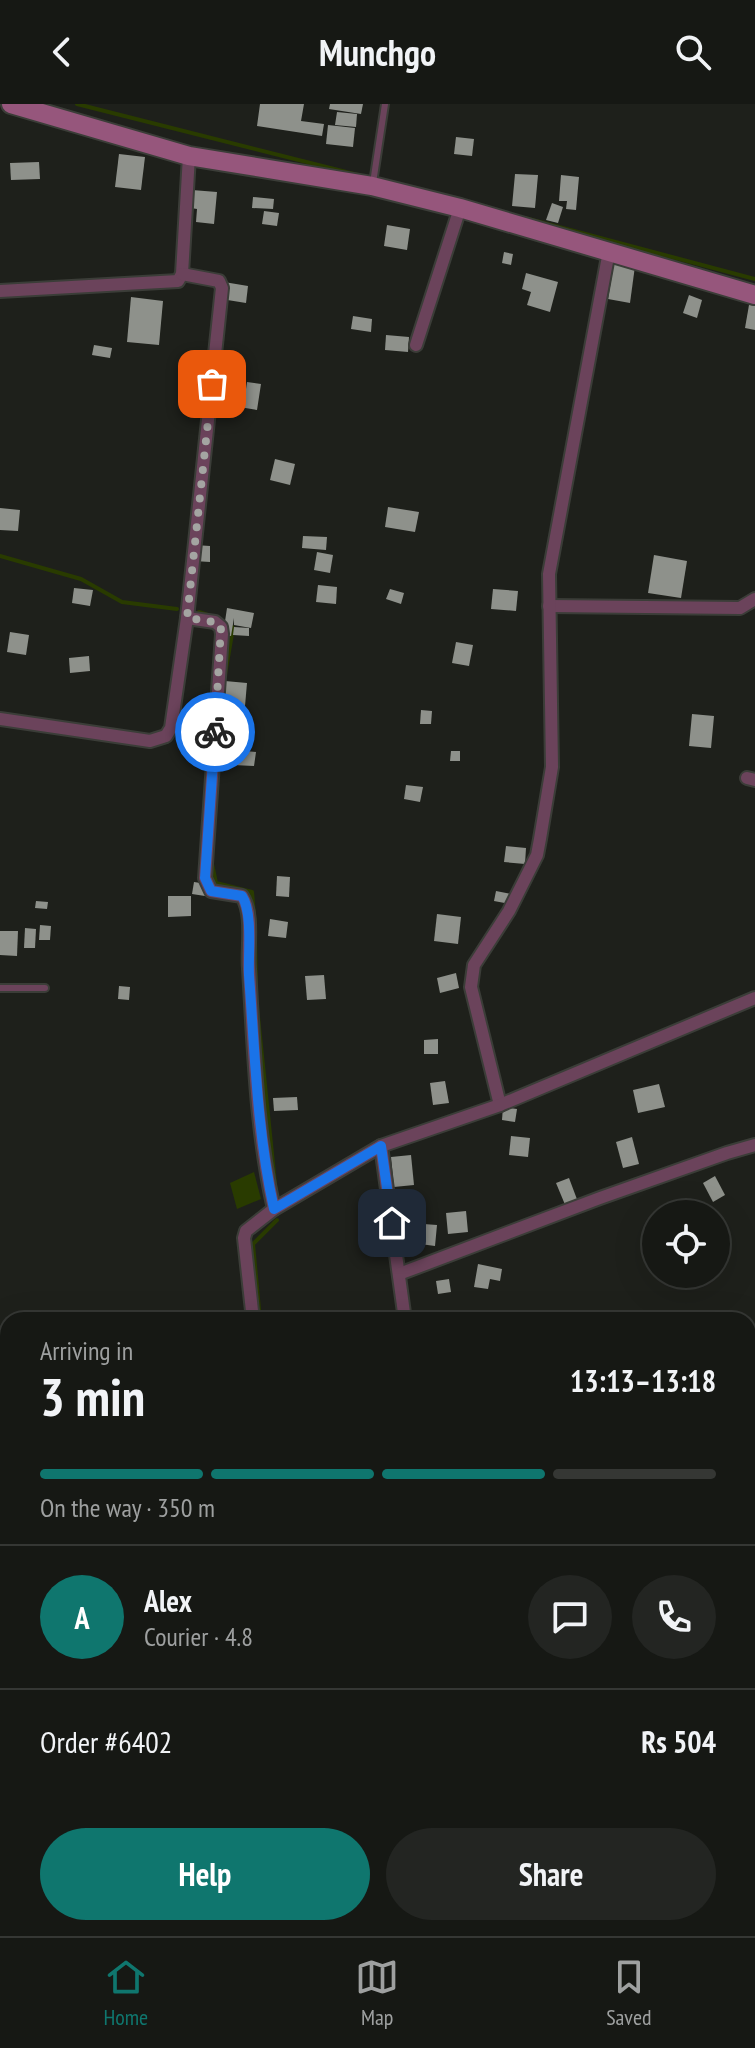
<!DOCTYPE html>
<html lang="en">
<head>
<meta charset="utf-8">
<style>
  :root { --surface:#161814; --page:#232522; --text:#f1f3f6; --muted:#9ea0a0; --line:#353734; --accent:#0f766e }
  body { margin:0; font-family:"PT Sans Narrow",sans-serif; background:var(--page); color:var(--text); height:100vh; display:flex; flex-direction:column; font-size:30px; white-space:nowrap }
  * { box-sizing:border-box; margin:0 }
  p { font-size:26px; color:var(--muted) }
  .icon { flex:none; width:44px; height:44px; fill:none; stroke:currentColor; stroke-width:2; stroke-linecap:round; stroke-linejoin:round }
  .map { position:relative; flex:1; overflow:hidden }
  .panel { position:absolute; left:0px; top:1208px; width:756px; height:624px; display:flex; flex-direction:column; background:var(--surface); border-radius:24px 24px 0 0; box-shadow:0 8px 32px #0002,0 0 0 2px var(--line) }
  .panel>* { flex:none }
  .buttons { position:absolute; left:642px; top:1096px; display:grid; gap:16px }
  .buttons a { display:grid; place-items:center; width:88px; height:88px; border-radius:50%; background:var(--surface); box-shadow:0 8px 32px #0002,0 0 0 2px var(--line); font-size:40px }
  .pin { position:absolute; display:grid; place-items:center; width:68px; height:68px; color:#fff; margin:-34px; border-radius:16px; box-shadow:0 4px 12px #0006 }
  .courier { position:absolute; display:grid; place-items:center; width:80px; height:80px; margin:-40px; border:6px solid #1a73e8; border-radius:50%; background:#fff; color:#222; box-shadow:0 2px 10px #0007 }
  .overview em { font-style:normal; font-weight:800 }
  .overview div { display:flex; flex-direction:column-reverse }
  .overview { display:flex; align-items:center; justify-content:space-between; height:136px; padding:0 40px }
  h1 { font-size:52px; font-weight:800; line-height:60px }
  .bar { display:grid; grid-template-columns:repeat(4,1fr); gap:12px 8px; align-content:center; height:96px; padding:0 40px }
  .bar i { height:10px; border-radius:6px; background:var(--line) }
  .bar .active { background:var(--accent) }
  .bar p { grid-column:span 4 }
  .line { display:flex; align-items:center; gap:20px; padding:0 40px; border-top:2px solid var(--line) }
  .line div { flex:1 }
  .round { display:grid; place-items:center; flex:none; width:84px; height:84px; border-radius:42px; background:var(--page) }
  .action { display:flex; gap:16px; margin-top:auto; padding:16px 40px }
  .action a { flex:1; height:92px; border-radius:48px; background:var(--accent); color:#fff; font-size:32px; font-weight:800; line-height:92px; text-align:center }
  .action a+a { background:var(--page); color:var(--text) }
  header { display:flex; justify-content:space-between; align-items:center; height:104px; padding:0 40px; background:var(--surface); font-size:36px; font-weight:800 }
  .tab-bar { display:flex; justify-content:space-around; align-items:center; height:112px; border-top:2px solid var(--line); background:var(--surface); font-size:22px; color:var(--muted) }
  .tab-bar a { display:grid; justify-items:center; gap:4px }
  .tab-bar .active { color:var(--accent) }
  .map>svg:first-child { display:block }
</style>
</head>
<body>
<header><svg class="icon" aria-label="back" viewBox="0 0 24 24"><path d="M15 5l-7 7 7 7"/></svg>Munchgo<svg class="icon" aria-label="search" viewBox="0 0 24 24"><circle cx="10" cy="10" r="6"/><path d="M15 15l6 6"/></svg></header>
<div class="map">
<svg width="755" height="1832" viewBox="0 0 755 1832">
  <rect width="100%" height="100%" fill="#1e201b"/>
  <path fill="#293b00" d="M254,1068L261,1095L237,1105L230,1079Z"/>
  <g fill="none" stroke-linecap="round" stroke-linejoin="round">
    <g stroke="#293b00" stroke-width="4">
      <path d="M77,0L362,72"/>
      <path d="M525,114L755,175"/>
      <path d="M0,452L81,475L122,498L177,505"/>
      <path d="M199,508L216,514"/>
      <path d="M225,571L233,524L231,522"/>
      <path d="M212,760L216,779L252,788L255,822"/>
      <path d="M255,831L256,882"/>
      <path d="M257,903L276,1089"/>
      <path d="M260,1216L253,1140L277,1116"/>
    </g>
  </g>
  <g fill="#8e918b">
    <path d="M260,0H304L301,17L324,20L322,32L257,22Z"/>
    <path d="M330,0H363L361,10L329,5Z"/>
    <path d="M337,8L357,10L356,23L335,21Z"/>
    <path d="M328,21L355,24L353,43L326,40Z"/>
    <path d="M456,33L474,35L472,52L454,50Z"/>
    <path d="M119,50L145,53L141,86L115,83Z"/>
    <path d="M39,58L40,75L11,76L10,59Z"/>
    <path d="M515,70L538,71L535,104L512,102Z"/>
    <path d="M561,71L579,73L576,106L566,105L567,97H559Z"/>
    <path d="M192,86L217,88L214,120L196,118L197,105L191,104Z"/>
    <path d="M253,93L274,95L273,105L252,104Z"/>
    <path d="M552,99L563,103L558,119L546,116Z"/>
    <path d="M264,107L279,109L277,122L262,120Z"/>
    <path d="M387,121L410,125L407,146L384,142Z"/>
    <path d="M504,148L513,150L511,161L502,159Z"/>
    <path d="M614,159L635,162L630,199L608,195Z"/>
    <path d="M526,169L558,178L550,208L527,201L531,188L522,185Z"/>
    <path d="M218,177L248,182L246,199L215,194Z"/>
    <path d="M689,191L702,196L697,214L683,209Z"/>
    <path d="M131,193L163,197L159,241L127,238Z"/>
    <path d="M749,201L755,202V226L745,224Z"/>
    <path d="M353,212L372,215L371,228L351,225Z"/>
    <path d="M386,231L409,233L408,248L385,246Z"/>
    <path d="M94,241L112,244L110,254L92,251Z"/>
    <path d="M247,278L261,280L257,306L227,301L231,283L246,285Z"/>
    <path d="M275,355L295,360L290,381L270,376Z"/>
    <path d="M388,403L419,408L415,428L385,423Z"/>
    <path d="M0,404L20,406L18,427L0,426Z"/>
    <path d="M303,432L327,433L326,446L302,444Z"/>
    <path d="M195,441L210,442V458L194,457Z"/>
    <path d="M317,448L333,451L330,469L314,466Z"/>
    <path d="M654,451L687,457L681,494L648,489Z"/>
    <path d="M318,481L337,483L336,500L316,498Z"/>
    <path d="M74,484L93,486L90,502L72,499Z"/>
    <path d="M390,485L404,489L401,500L386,495Z"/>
    <path d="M493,485L518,487L516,507L491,505Z"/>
    <path d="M227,504L254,509L251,524L234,521V514L231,532L223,531Z"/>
    <path d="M234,523L249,524V532L233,531Z"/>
    <path d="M10,528L29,531L26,551L7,548Z"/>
    <path d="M456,538L473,541L469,562L452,559Z"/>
    <path d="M89,552L90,567L70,569L69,554Z"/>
    <path d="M225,577L247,579L245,602L223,601Z"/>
    <path d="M421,606L432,607L431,620H420Z"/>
    <path d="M692,610L714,612L711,644L689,642Z"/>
    <path d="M234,646L256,648L254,662L233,661Z"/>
    <path d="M451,647H460V657H450Z"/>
    <path d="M406,681L423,683L420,698L404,695Z"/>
    <path d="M506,742L526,744L525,760L504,758Z"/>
    <path d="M277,772L290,773L289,793L276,792Z"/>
    <path d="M194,778L207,780L205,792L192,790Z"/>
    <path d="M496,787L512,790L510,800L494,797Z"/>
    <path d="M168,792H191V812L168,813Z"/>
    <path d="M36,797L48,798L47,805L35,804Z"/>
    <path d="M437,810L461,813L458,840L434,837Z"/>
    <path d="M270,815L288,818L286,834L268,832Z"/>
    <path d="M40,821L51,822L50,836H39Z"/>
    <path d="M25,824L36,825L35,844H24Z"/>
    <path d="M0,827H18L17,852L0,851Z"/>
    <path d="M456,869L459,884L440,889L437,874Z"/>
    <path d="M324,871L326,895L307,896L305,872Z"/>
    <path d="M119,882L130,883L129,896L118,895Z"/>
    <path d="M438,935V950H424V936Z"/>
    <path d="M445,977L449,999L433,1001L430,979Z"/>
    <path d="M659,980L665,1003L638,1009L633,986Z"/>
    <path d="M297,993L298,1006L274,1007L273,994Z"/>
    <path d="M503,1003L517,1005L515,1018L502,1016Z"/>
    <path d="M511,1032L530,1034L528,1053L509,1051Z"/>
    <path d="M632,1033L639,1060L623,1064L616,1038Z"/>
    <path d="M411,1051L414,1081L394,1083L391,1053Z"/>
    <path d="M715,1072L725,1091L713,1098L703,1079Z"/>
    <path d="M569,1074L578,1098L566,1103L556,1079Z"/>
    <path d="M466,1107L468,1128L448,1130L446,1109Z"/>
    <path d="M410,1119L437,1121L435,1142L420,1140V1145L408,1144Z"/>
    <path d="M478,1160L502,1165L500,1177L490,1175L488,1185L474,1183Z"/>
    <path d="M449,1175L451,1188L438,1190L436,1177Z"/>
    <rect x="748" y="1323" width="7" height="18"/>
    <path d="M748,1702L755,1705V1723L748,1720Z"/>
    <path d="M66,1824H80L79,1832H65Z"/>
    <path d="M92,1824H111L110,1831L91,1829Z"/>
    <path d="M225,1824H240V1832H224Z"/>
    <path d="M614,1824H635L634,1832H613Z"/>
    <path d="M135,1825L150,1828L149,1832H133Z"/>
  </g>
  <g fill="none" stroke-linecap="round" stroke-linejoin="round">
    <defs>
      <g id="service">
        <path d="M373,79L385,0"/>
        <path d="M0,884H45"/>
        <path d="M748,1625L755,1628"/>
      </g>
      <g id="minor">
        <path d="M0,187L178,177L182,170L189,52"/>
        <path d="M416,241L460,104"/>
        <path d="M549,502L740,504L755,495"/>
        <path d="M187,514L215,518L221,523L222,530L205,774L211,787L242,792C254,811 247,844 249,865C254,945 256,1026 274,1105"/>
        <path d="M0,615L150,637L166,632L171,624L187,514L222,184L219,177L182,170"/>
        <path d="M747,674L755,676"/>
        <path d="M500,1001L471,883L474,861L509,807L537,751L540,735L552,663L549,470L609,147"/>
        <path d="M381,1042L405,1216"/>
        <path d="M399,1170L600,1094L727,1049L755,1041"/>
        <path d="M253,1216L244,1134L246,1127L274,1105L381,1042L500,1001L755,894"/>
        <path d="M0,1351C16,1368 0,1394 8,1414"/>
        <path d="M748,1401L755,1397"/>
        <path d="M748,1440L755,1452"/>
        <path d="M8,1504V1507"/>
        <path d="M748,1739L755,1741"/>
        <path d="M255,1832V1824"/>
        <path d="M504,1832L505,1824"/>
      </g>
      <path id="secondary" d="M11,0L189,52L372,82L460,104L755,191"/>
    </defs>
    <use href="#service" stroke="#3b3d38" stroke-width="10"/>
    <use href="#minor" stroke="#3b3d38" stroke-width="16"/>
    <use href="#secondary" stroke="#3b3d38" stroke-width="22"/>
    <use href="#service" stroke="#6b435b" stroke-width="6"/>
    <use href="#minor" stroke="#6b435b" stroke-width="12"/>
    <use href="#secondary" stroke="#96567c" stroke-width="18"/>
    <defs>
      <g id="rail">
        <path d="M748,1415L755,1412"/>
        <path d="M0,1767L8,1763"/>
        <path d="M0,1781L8,1777"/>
      </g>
    </defs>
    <use href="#rail" stroke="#969793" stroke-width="7"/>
    <use href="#rail" stroke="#1e201b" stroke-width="4" stroke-dasharray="12" stroke-linecap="butt"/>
  </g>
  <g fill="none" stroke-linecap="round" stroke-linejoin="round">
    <path stroke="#a4a5a2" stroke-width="8" stroke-dasharray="0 14.4" d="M212,280L187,514L215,518L221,523L215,628"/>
    <path stroke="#1a73e8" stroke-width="10" d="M215,628L205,774L211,787L242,792C253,809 248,850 249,871C255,950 257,1028 274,1105L381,1042L392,1119"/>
  </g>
</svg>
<div class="buttons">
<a><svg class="icon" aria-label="locate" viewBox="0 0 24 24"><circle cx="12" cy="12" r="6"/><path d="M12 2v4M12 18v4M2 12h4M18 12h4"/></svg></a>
</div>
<div class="pin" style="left:212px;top:280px;background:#ea580c"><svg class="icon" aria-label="bag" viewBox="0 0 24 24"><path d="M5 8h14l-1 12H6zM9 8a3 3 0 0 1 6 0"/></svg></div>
<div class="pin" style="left:392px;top:1119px;background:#1f2937"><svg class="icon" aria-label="home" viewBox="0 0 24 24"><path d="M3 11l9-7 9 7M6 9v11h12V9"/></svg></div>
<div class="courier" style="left:215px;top:628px"><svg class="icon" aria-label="bike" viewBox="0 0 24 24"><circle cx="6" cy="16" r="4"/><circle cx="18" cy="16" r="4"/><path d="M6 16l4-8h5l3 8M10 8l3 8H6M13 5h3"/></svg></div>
<section class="panel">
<div class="overview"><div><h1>3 min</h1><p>Arriving in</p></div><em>13:13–13:18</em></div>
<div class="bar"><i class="active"></i><i class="active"></i><i class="active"></i><i></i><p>On the way · 350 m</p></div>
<div class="line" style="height:144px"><b class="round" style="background:var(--accent);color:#fff">A</b><div><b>Alex</b><p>Courier · 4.8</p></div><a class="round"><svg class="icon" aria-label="chat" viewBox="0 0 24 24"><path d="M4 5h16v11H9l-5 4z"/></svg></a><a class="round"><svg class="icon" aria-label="phone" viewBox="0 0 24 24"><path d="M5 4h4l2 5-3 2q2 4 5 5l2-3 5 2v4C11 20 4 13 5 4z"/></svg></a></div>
<div class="line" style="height:104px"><div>Order #6402</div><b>Rs 504</b></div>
<div class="action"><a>Help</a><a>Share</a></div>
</section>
</div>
<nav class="tab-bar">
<a class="active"><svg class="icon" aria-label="home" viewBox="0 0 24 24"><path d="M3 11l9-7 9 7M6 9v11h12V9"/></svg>Home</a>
<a><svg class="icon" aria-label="map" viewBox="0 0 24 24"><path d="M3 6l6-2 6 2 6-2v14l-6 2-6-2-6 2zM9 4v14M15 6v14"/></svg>Map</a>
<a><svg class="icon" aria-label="saved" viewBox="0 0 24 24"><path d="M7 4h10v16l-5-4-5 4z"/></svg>Saved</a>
</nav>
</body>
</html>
